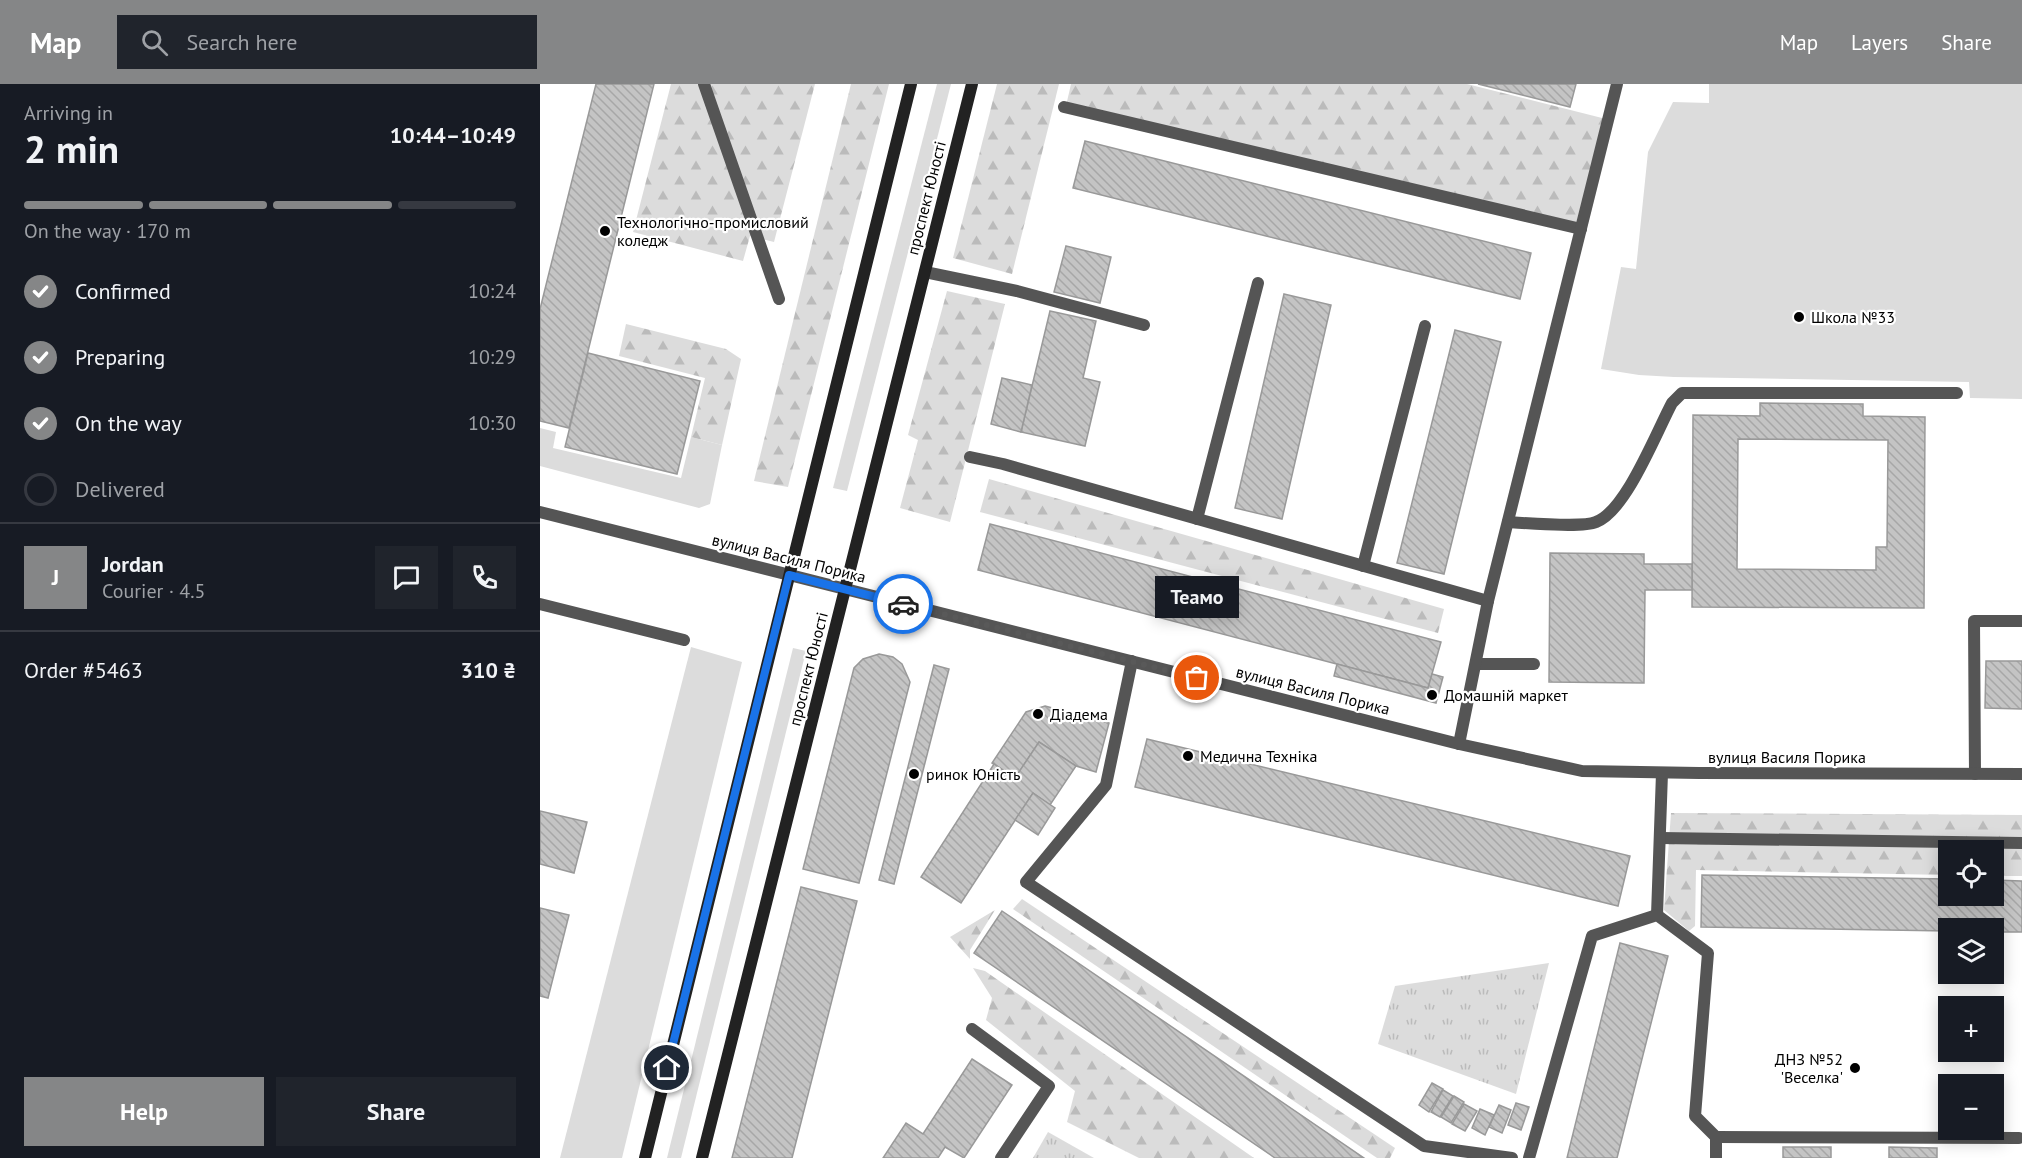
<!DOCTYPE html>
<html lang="en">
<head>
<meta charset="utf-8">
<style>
  :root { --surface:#171b24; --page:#20242c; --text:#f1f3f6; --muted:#9ea1a6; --line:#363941; --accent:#858687 }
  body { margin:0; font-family:"PT Sans",sans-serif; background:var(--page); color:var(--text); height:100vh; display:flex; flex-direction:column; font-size:22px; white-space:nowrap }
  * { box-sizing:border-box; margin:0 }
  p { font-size:20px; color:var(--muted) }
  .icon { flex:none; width:33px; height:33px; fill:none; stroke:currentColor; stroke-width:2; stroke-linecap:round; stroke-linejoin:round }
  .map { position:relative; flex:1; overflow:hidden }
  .sheet { display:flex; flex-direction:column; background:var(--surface); width:540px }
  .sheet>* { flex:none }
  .fabs { position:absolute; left:1398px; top:756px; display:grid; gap:12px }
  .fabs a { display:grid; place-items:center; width:66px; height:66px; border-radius:0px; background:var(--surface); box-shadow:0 3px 15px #0003; font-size:30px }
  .pin { position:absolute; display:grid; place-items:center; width:51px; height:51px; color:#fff; margin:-26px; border:3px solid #fff; border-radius:50%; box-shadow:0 2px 6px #0007 }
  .courier { position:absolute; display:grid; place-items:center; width:60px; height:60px; margin:-30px; border:4px solid #1a73e8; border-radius:50%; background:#fff; color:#222; box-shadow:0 2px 8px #0007 }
  .bubble { position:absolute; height:42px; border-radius:0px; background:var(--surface); box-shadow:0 3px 15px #0003; font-size:20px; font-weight:800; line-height:42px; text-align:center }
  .head em { font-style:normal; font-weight:800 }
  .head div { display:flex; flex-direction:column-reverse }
  .head { display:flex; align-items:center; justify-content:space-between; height:102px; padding:0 24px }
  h1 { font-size:39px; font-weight:800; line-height:45px }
  .bar { display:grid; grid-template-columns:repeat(4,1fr); gap:9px 6px; align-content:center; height:72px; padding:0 24px }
  .bar i { height:8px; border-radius:4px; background:var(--line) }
  .bar .current { background:var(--accent) }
  .bar p { grid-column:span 4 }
  .line { display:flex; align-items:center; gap:15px; padding:0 24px; border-top:2px solid var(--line) }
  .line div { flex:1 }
  .round { display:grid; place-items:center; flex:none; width:63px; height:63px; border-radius:0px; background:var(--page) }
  ol { padding:0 24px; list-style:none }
  li { display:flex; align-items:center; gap:18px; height:66px }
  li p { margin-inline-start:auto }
  li .icon { padding:6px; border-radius:50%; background:var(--accent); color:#fff; stroke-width:4 }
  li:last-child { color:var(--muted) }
  li i { width:33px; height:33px; border:3px solid var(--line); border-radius:50% }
  .button { display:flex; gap:12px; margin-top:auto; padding:12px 24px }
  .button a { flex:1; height:69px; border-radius:0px; background:var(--accent); color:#fff; font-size:24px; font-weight:800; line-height:69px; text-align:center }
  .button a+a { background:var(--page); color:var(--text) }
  header { display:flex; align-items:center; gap:36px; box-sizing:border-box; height:84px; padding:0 30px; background:var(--accent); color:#fff }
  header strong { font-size:28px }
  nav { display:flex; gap:33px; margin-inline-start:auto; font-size:21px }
  .search { width:420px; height:54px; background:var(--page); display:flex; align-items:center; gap:15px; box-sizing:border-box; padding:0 21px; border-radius:0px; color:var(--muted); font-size:22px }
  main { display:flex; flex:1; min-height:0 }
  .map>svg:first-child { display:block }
</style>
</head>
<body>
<header>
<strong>Map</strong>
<div class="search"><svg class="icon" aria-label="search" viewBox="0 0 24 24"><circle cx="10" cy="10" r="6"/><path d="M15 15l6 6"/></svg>Search here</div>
<nav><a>Map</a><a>Layers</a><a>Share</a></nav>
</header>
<main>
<section class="sheet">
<div class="head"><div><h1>2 min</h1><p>Arriving in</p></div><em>10:44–10:49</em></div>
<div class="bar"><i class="current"></i><i class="current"></i><i class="current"></i><i></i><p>On the way · 170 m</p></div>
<ol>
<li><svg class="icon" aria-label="check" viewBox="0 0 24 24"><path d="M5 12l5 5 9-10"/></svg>Confirmed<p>10:24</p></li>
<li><svg class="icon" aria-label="check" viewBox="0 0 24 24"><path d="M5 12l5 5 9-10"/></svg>Preparing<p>10:29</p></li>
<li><svg class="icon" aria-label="check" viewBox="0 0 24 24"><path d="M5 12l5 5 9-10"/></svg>On the way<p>10:30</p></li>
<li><i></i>Delivered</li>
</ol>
<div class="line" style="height:108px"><b class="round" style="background:var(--accent);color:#fff">J</b><div><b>Jordan</b><p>Courier · 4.5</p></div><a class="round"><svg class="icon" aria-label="chat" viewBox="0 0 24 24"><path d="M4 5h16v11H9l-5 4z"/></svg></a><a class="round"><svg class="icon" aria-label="phone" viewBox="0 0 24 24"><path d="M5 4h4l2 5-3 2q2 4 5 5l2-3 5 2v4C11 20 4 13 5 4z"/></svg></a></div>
<div class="line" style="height:78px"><div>Order #5463</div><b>310 ₴</b></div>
<div class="button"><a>Help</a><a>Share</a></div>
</section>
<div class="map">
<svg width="1482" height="1074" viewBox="0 0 1482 1074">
  <defs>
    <pattern id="forest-firs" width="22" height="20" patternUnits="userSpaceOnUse" patternTransform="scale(1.5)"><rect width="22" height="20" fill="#dcdcdc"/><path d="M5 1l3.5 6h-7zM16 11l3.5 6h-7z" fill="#bbb"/></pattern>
    <pattern id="park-tufts" width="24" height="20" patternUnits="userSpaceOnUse" patternTransform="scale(1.5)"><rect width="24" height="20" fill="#dcdcdc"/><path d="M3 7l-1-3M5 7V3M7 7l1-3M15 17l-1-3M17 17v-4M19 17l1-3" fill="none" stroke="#bbb"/></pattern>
    <pattern id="building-back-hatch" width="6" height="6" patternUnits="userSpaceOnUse" patternTransform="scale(1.5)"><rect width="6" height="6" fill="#c4c4c4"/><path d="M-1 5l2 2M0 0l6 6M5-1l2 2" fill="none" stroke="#a7a7a7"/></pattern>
  </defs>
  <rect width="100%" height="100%" fill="#fff"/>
  <g fill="#dcdcdc">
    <path d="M397,0H411L307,407L293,404Z"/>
    <path d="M1169,0H1482V315L1430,314L1429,298L1134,293L1099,291L1061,285L1081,183L1096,185L1108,68L1133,18L1169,19Z"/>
    <path d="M0,344L16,348L13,364L141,394L151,353L182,361L170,420L159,424L0,382Z"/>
    <path d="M151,563L202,578L82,1074H20Z"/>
    <path d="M253,564L266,567L141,1074H127Z"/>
  </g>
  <g fill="url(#forest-firs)">
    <path d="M131,0H275L234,158L210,152L203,177L93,148Z"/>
    <path d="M311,0H349L248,403L214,397Z"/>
    <path d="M457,0H519L472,190L413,174Z"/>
    <path d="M531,0H927L1066,35L1040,142L526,22Z"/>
    <path d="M407,207L465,220L410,438L360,424L378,356L368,351Z"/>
    <path d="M86,240L186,265L201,275L182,361L151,353L165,294L79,272Z"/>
    <path d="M449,395L904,525L898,549L440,428Z"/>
    <path d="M1131,729L1482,731V792H1454V766H1408V791L1156,786L1155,842L1149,847L1124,826Z"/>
    <path d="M482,815L855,1064L850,1074H837L473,825Z"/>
    <path d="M455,826L430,866V875L410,853Z"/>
    <path d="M433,884L445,887L714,1074H599L527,1038L535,1007L446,936L452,914Z"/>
  </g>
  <g fill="url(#park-tufts)">
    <path d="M1009,879L976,1010L838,960L855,902Z"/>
    <path d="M508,1048L554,1074H493Z"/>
  </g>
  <g fill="url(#building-back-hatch)" stroke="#999" stroke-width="1.5" fill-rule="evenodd">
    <path d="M56,0H114L29,344L0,337V225Z"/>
    <path d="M938,0H1036L1030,23Z"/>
    <path d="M545,57L991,169L980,215L533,104Z"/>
    <path d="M526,162L571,173L560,219L514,208Z"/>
    <path d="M744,210L791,221L742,435L695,424Z"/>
    <path d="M510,227L556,237L543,294L560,298L545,362L481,348Z"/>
    <path d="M915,246L961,258L904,490L857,479Z"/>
    <path d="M48,269L160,297L137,390L25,363Z"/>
    <path d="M462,294L492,301L481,348L451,340Z"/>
    <path d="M1220,319L1323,320V332L1385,333L1384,524L1152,523L1153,331L1220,332ZM1198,355L1348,356L1347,463H1336V486L1197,485Z"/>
    <path d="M450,440L901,558L888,604L438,486Z"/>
    <path d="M1010,469L1104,470V480H1152V506H1105L1104,599L1009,598Z"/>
    <path d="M339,570L353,573L362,580L370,598L319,799L263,785L314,584L323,575Z"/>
    <path d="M1446,577H1482V625L1445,624Z"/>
    <path d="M797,580L888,604L892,590L903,593L896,619L794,592Z"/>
    <path d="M394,581L409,585L354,800L339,796Z"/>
    <path d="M505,622L569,639L556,688L536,682L499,658L475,694L452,679L486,628Z"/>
    <path d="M607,655L1090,772L1078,822L595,703Z"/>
    <path d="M499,658L536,682L510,721L493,709L421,819L381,793L454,680L475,694Z"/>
    <path d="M493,709L515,724L498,751L475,736Z"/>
    <path d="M0,727L47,738L34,789L0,780Z"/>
    <path d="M1162,791L1408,795V812H1454V796L1482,797V848H1454V844H1408V847L1161,843Z"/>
    <path d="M261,803L317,817L252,1074H192Z"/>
    <path d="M0,824L29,831L8,914L0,912Z"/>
    <path d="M462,827L824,1074H735L434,869Z"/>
    <path d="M1080,859L1128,872L1077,1074H1027Z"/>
    <path d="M432,975L472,1001L424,1074L405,1063L398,1074H343L366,1039L383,1050Z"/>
    <path d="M892,999L903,1005L889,1028L879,1021Z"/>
    <path d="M903,1006L913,1012L900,1033L891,1028Z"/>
    <path d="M914,1012L924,1018L911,1039L901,1033Z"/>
    <path d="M976,1019L989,1023L981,1046L968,1041Z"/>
    <path d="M924,1020L937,1027L925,1047L912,1040Z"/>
    <path d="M959,1021L971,1026L962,1049L949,1043Z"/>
    <path d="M940,1025L954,1031L945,1051L932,1044Z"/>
    <rect x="1243" y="1063" width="48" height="11"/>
    <path d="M1349,1063L1397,1064V1074H1349Z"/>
  </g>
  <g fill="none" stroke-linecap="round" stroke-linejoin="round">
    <g stroke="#555" stroke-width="12">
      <path d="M164,0L239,215"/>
      <path d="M524,23L1041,145"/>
      <path d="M385,188L477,207L604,241"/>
      <path d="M430,373L463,380L948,517"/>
      <path d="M657,435L718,199"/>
      <path d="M968,438C986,439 1043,444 1056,438C1086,427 1116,349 1132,319L1142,309H1417"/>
      <path d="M823,482L885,242"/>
      <path d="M0,520L144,556"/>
      <path d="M592,577L566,701L486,798L884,1062L972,1074"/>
      <path d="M936,580H994"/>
      <path d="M919,660L948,517L1077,0"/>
      <path d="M1435,690L1434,537H1482"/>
      <path d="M1121,754L1482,759"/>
      <path d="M1117,831L1122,689"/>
      <path d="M432,945L509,1002L461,1074"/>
      <path d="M1176,1053L1479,1054"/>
      <path d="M989,1074L1052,852L1117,831L1168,869L1155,1032L1176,1053V1074"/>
    </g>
    <path stroke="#555" stroke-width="12" d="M0,428L919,660L1042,687L1159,689L1482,690"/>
    <g stroke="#222" stroke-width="12">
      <path d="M105,1074L371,0"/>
      <path d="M162,1074L432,0"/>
    </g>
  </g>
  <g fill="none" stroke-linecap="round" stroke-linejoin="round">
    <path stroke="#595959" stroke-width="6" stroke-dasharray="0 10.8" d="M363,520L657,594"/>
    <path stroke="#1a73e8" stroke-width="8" d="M127,984L249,491L363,520"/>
  </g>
  <g fill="#000" stroke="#fff" stroke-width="2">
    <circle cx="65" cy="147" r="6"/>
    <circle cx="1259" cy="233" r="6"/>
    <circle cx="892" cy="611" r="6"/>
    <circle cx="498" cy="630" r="6"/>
    <circle cx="648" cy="672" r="6"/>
    <circle cx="374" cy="690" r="6"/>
    <circle cx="1315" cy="984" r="6"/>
  </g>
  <g text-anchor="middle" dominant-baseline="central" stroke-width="4.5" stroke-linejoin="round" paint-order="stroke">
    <g font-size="16" fill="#000" stroke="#fff">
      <text transform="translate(386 114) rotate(-76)">проспект Юності</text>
      <text transform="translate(249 474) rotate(14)">вулиця Василя Порика</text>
      <text transform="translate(268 585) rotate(-76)">проспект Юності</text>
      <text transform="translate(773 606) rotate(14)">вулиця Василя Порика</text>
      <text x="1247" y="673">вулиця Василя Порика</text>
    </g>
    <g font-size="16" fill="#000" stroke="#fff" text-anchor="start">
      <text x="77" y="138">Технологічно-промисловий<tspan x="77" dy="18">коледж</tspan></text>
      <text x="1271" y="233">Школа №33</text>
      <text x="904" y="611">Домашній маркет</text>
      <text x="510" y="630">Діадема</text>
      <text x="660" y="672">Медична Техніка</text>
      <text x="386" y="690">ринок Юність</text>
      <text x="1303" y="975" text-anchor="end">ДНЗ №52<tspan x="1303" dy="18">'Веселка'</tspan></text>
    </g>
  </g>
</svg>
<div class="fabs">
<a><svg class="icon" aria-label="locate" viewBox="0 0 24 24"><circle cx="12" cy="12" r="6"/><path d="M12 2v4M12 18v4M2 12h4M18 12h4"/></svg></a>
<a><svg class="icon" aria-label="layers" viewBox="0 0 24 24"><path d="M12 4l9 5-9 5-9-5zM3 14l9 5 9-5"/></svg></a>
<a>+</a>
<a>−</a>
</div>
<div class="pin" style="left:657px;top:594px;background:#ea580c"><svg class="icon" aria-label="bag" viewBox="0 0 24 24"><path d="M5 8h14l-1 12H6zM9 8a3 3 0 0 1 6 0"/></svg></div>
<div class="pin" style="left:127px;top:984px;background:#1f2937"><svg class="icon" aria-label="home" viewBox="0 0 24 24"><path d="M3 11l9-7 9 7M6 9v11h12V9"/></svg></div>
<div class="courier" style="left:363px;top:520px"><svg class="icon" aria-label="car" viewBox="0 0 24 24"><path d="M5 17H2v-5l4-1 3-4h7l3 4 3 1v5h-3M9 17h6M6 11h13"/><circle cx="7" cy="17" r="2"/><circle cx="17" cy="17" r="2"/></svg></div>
<div class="bubble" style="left:615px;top:492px;width:84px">Теамо</div>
</div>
</main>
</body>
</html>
